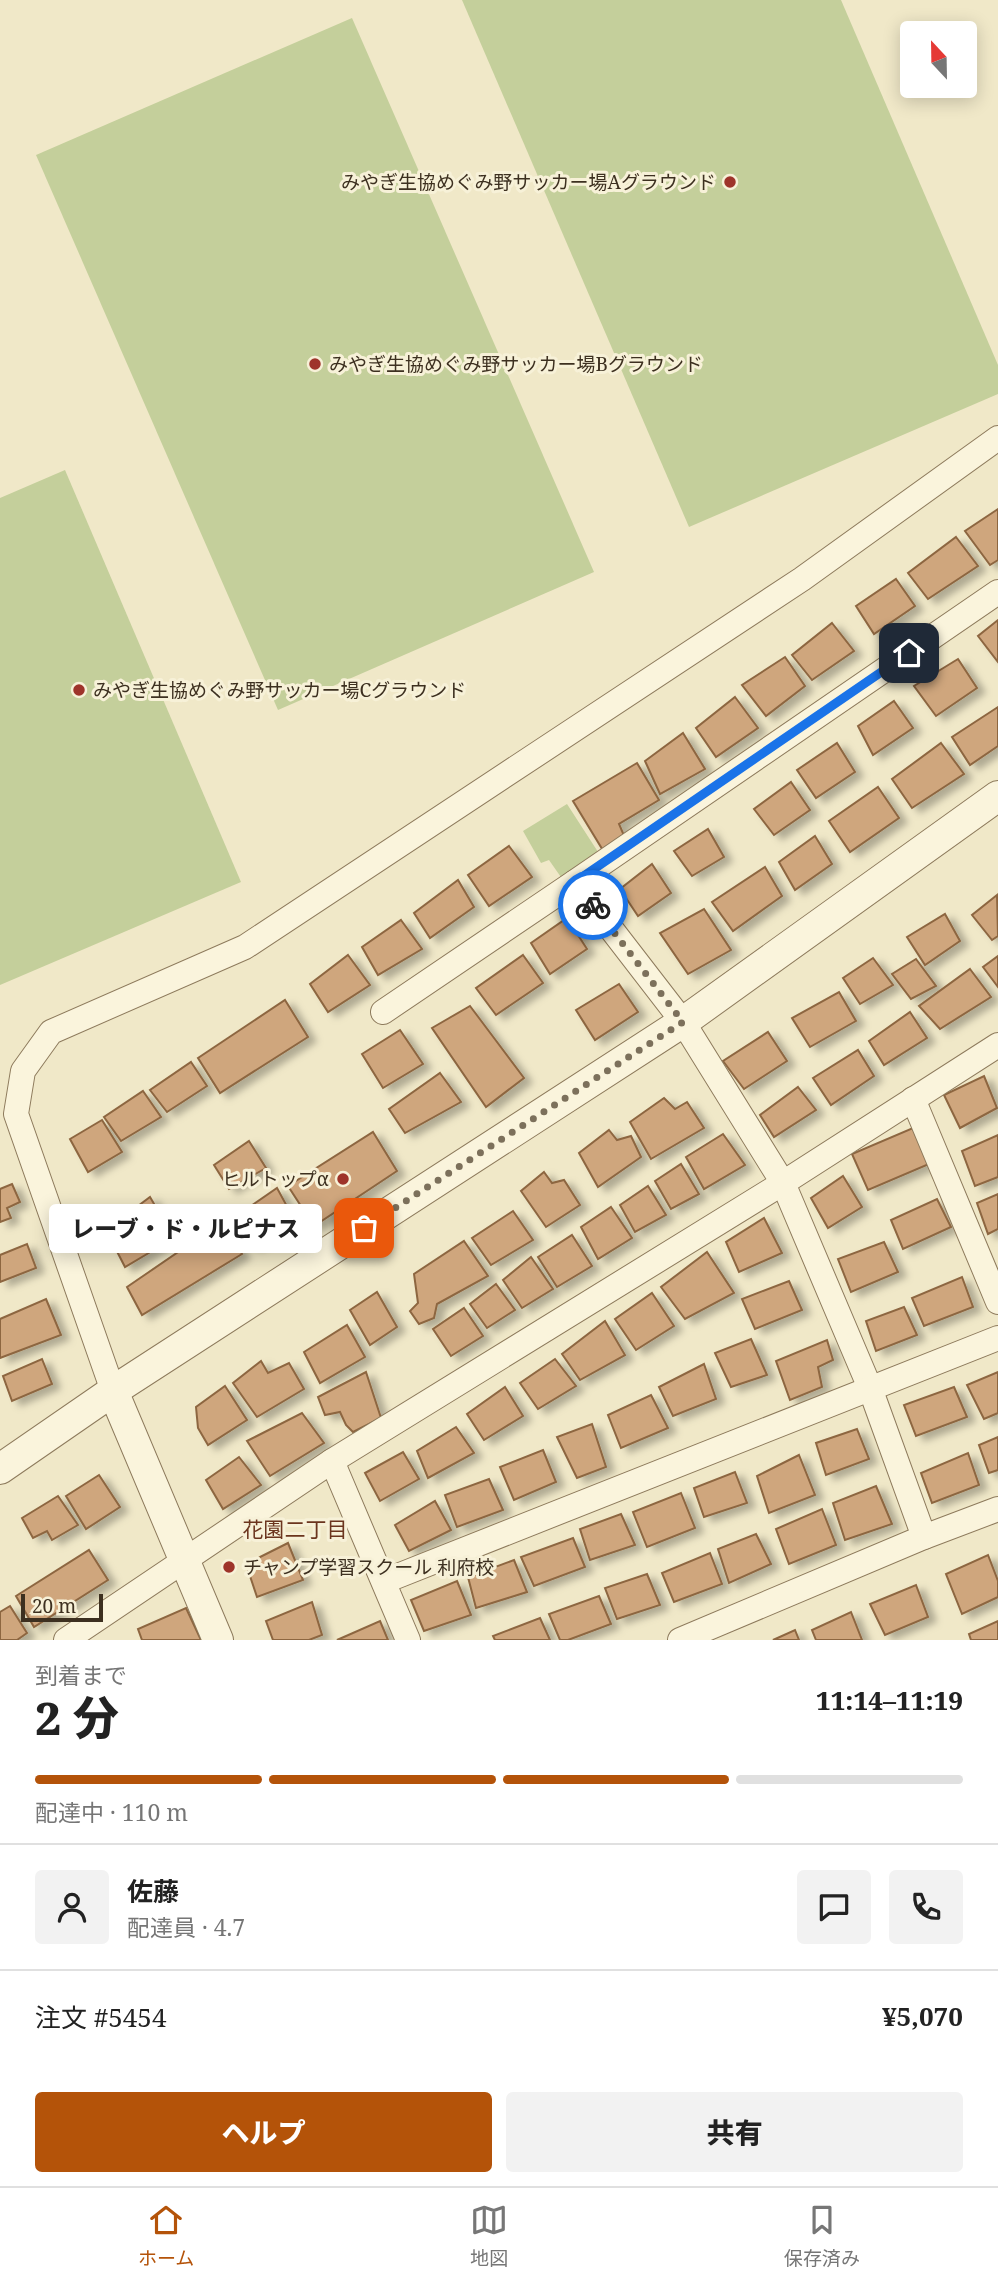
<!DOCTYPE html>
<html lang="ja">
<head>
<meta charset="utf-8">
<style>
  :root { --surface:#fff; --page:#f2f2f2; --text:#222; --muted:#767676; --line:#e0e0e0; --accent:#b45309 }
  body { margin:0; font-family:"Noto Serif","Noto Sans JP",serif; background:var(--page); color:var(--text); height:100vh; display:flex; flex-direction:column; font-size:26px; white-space:nowrap }
  * { box-sizing:border-box; margin:0 }
  p { font-size:23px; color:var(--muted) }
  .icon { flex:none; width:38px; height:38px; fill:none; stroke:currentColor; stroke-width:2; stroke-linecap:round; stroke-linejoin:round }
  .map { position:relative; height:1640px; overflow:hidden }
  .details { display:flex; flex-direction:column; background:var(--surface); flex:1 }
  .details>* { flex:none }
  .needle { width:46px; rotate:338deg }
  .controls { position:absolute; left:900px; top:21px; display:grid; gap:14px }
  .controls a { display:grid; place-items:center; width:77px; height:77px; border-radius:7px; background:var(--surface); box-shadow:0 4px 18px #0003; font-size:35px }
  .scale { position:absolute; left:21px; bottom:18px; width:82px; box-sizing:border-box; padding-left:7px; border:4px solid #3d3020; border-top:0; font-size:19px; line-height:24px; white-space:nowrap; color:#3d3020; -webkit-text-stroke:5px #f7f1d8; paint-order:stroke }
  .pin { position:absolute; display:grid; place-items:center; width:60px; height:60px; color:#fff; margin:-30px; border-radius:14px; box-shadow:0 4px 10px #0006 }
  .courier { position:absolute; display:grid; place-items:center; width:70px; height:70px; margin:-35px; border:5px solid #1a73e8; border-radius:50%; background:#fff; color:#222; box-shadow:0 2px 9px #0007 }
  .bubble { position:absolute; height:49px; border-radius:7px; background:var(--surface); box-shadow:0 4px 18px #0003; font-size:23px; font-weight:800; line-height:49px; text-align:center }
  .headline em { font-style:normal; font-weight:800 }
  .headline div { display:flex; flex-direction:column-reverse }
  .headline { display:flex; align-items:center; justify-content:space-between; height:119px; padding:0 35px }
  h1 { font-size:46px; font-weight:800; line-height:52px }
  .bar { display:grid; grid-template-columns:repeat(4,1fr); gap:10px 7px; align-content:center; height:84px; padding:0 35px }
  .bar i { height:9px; border-radius:5px; background:var(--line) }
  .bar .current { background:var(--accent) }
  .bar p { grid-column:span 4 }
  .line { display:flex; align-items:center; gap:18px; padding:0 35px; border-top:2px solid var(--line) }
  .line div { flex:1 }
  .round { display:grid; place-items:center; flex:none; width:74px; height:74px; border-radius:7px; background:var(--page) }
  .button { display:flex; gap:14px; margin-top:auto; padding:14px 35px }
  .button a { flex:1; height:80px; border-radius:7px; background:var(--accent); color:#fff; font-size:28px; font-weight:800; line-height:80px; text-align:center }
  .button a+a { background:var(--page); color:var(--text) }
  .dock { display:flex; justify-content:space-around; align-items:center; height:98px; border-top:2px solid var(--line); background:var(--surface); font-size:19px; color:var(--muted) }
  .dock a { display:grid; justify-items:center; gap:4px }
  .dock .current { color:var(--accent) }
  .map>svg:first-child { display:block }
</style>
</head>
<body>
<div class="map">
<svg width="998" height="1640" viewBox="0 0 998 1640">
  <defs>
    <filter id="shadow"><feDropShadow dx="8" dy="4.5" stdDeviation="3.5" flood-color="#0004"/></filter>
  </defs>
  <rect width="100%" height="100%" fill="#f0e8c8"/>
  <g fill="#c4cf9b">
    <path d="M462,0H841L998,365V394L689,527Z"/>
    <path d="M352,18L594,572L278,710L36,155Z"/>
    <path d="M65,470L241,882L0,985V498Z"/>
    <path d="M567,804L600,855L563,880L549,860L541,863L523,831Z"/>
  </g>
  <g fill="#cfa67d" stroke="#8d6641" stroke-width="2" filter="url(#shadow)">
    <path d="M998,509V560L990,565L965,531Z"/>
    <path d="M956,537L978,566L928,599L908,573Z"/>
    <path d="M896,579L915,606L874,634L856,606Z"/>
    <path d="M998,620V662L978,636Z"/>
    <path d="M832,623L854,651L812,680L792,655Z"/>
    <path d="M785,657L805,686L766,716L742,685Z"/>
    <path d="M958,659L977,688L936,716L914,686Z"/>
    <path d="M735,697L758,728L716,757L696,728Z"/>
    <path d="M894,701L913,728L873,755L858,726Z"/>
    <path d="M998,707V746L970,765L952,737Z"/>
    <path d="M683,733L705,769L660,794L645,761Z"/>
    <path d="M837,743L855,772L816,798L797,770Z"/>
    <path d="M941,743L964,774L912,808L892,779Z"/>
    <path d="M637,763L659,800L619,824L625,838L604,852L573,801Z"/>
    <path d="M791,782L810,810L774,835L754,809Z"/>
    <path d="M878,787L899,818L850,852L829,821Z"/>
    <path d="M708,829L724,857L692,876L674,851Z"/>
    <path d="M815,836L832,864L795,890L779,862Z"/>
    <path d="M509,846L532,877L489,906L468,875Z"/>
    <path d="M652,864L671,893L638,916L620,889Z"/>
    <path d="M765,867L782,896L733,931L712,902Z"/>
    <path d="M458,880L474,907L430,938L414,913Z"/>
    <path d="M997,895L998,936L992,940L972,915Z"/>
    <path d="M704,909L731,950L688,974L660,933Z"/>
    <path d="M945,914L960,941L925,965L907,937Z"/>
    <path d="M567,918L587,949L550,974L531,943Z"/>
    <path d="M401,920L422,949L378,975L362,947Z"/>
    <path d="M348,955L370,985L328,1012L310,984Z"/>
    <path d="M523,955L543,983L496,1015L476,988Z"/>
    <path d="M998,956V987L983,967Z"/>
    <path d="M873,958L893,985L860,1004L843,978Z"/>
    <path d="M916,959L936,986L911,999L892,974Z"/>
    <path d="M970,969L991,997L940,1029L919,1006Z"/>
    <path d="M619,984L638,1012L595,1040L576,1010Z"/>
    <path d="M839,992L856,1021L810,1047L792,1018Z"/>
    <path d="M285,1000L308,1037L220,1093L198,1058Z"/>
    <path d="M470,1006L524,1078L486,1107L432,1028Z"/>
    <path d="M910,1012L927,1038L884,1065L869,1041Z"/>
    <path d="M400,1030L423,1064L383,1088L362,1054Z"/>
    <path d="M768,1032L787,1061L744,1089L723,1061Z"/>
    <path d="M858,1050L874,1076L831,1105L813,1078Z"/>
    <path d="M191,1062L207,1086L167,1112L150,1090Z"/>
    <path d="M440,1073L461,1102L405,1133L389,1109Z"/>
    <path d="M984,1076L997,1108L960,1128L944,1095Z"/>
    <path d="M798,1087L816,1110L774,1137L760,1115Z"/>
    <path d="M143,1091L161,1117L121,1141L104,1117Z"/>
    <path d="M664,1098L675,1109L687,1102L704,1128L651,1159L630,1122Z"/>
    <path d="M102,1120L122,1152L88,1172L70,1139Z"/>
    <path d="M913,1128L929,1164L868,1190L852,1154Z"/>
    <path d="M609,1130L617,1140L631,1136L641,1157L598,1187L579,1153Z"/>
    <path d="M373,1132L397,1171L314,1226L288,1186Z"/>
    <path d="M723,1134L745,1165L704,1189L686,1157Z"/>
    <path d="M998,1135V1177L975,1186L962,1151Z"/>
    <path d="M249,1141L266,1168L229,1189L214,1165Z"/>
    <path d="M681,1164L699,1194L671,1209L655,1181Z"/>
    <path d="M544,1172L552,1183L564,1180L580,1205L546,1227L521,1191Z"/>
    <path d="M843,1176L862,1207L828,1228L811,1198Z"/>
    <path d="M12,1184L20,1202L7,1208L11,1218L0,1222V1189Z"/>
    <path d="M648,1186L666,1215L635,1232L620,1205Z"/>
    <path d="M277,1188L295,1221L252,1246L235,1217Z"/>
    <path d="M998,1194V1229L988,1234L977,1203Z"/>
    <path d="M150,1197L174,1238L125,1267L106,1230Z"/>
    <path d="M937,1199L951,1227L903,1249L891,1220Z"/>
    <path d="M611,1207L632,1238L598,1259L581,1227Z"/>
    <path d="M513,1211L533,1240L491,1265L472,1238Z"/>
    <path d="M764,1218L782,1253L739,1272L726,1242Z"/>
    <path d="M222,1222L242,1254L142,1315L127,1287Z"/>
    <path d="M572,1235L592,1266L557,1287L538,1257Z"/>
    <path d="M464,1241L488,1276L437,1304L434,1318L419,1324L410,1311L418,1303L414,1274Z"/>
    <path d="M884,1242L898,1272L851,1292L838,1259Z"/>
    <path d="M27,1244L36,1268L0,1282V1255Z"/>
    <path d="M707,1252L734,1293L685,1319L661,1287Z"/>
    <path d="M531,1257L553,1289L522,1308L503,1280Z"/>
    <path d="M962,1277L973,1307L924,1326L912,1298Z"/>
    <path d="M789,1281L802,1310L755,1329L742,1299Z"/>
    <path d="M496,1284L515,1310L487,1328L470,1304Z"/>
    <path d="M377,1292L397,1327L370,1345L350,1310Z"/>
    <path d="M652,1293L674,1326L636,1350L615,1319Z"/>
    <path d="M46,1299L61,1335L0,1358V1319Z"/>
    <path d="M904,1307L917,1335L876,1351L866,1321Z"/>
    <path d="M464,1308L483,1336L451,1356L433,1329Z"/>
    <path d="M605,1321L625,1355L580,1380L562,1354Z"/>
    <path d="M347,1325L365,1357L320,1383L304,1352Z"/>
    <path d="M751,1339L767,1375L731,1387L715,1353Z"/>
    <path d="M827,1340L833,1360L818,1367L822,1387L790,1400L776,1361Z"/>
    <path d="M42,1359L52,1384L12,1401L3,1376Z"/>
    <path d="M555,1359L576,1386L538,1409L520,1383Z"/>
    <path d="M261,1361L268,1373L289,1363L304,1389L257,1417L233,1383Z"/>
    <path d="M704,1364L716,1399L673,1416L659,1387Z"/>
    <path d="M366,1372L381,1418L353,1432L346,1425L340,1412L325,1415L318,1397Z"/>
    <path d="M998,1372V1413L984,1419L967,1385Z"/>
    <path d="M225,1386L247,1420L208,1445L198,1428L196,1407Z"/>
    <path d="M505,1387L523,1416L484,1440L467,1414Z"/>
    <path d="M954,1387L967,1417L916,1436L904,1405Z"/>
    <path d="M651,1395L668,1428L621,1448L608,1415Z"/>
    <path d="M302,1413L324,1443L270,1476L247,1441Z"/>
    <path d="M592,1424L606,1467L577,1478L557,1437Z"/>
    <path d="M456,1427L474,1453L428,1478L417,1451Z"/>
    <path d="M857,1429L869,1459L826,1475L816,1443Z"/>
    <path d="M998,1437V1470L989,1473L979,1445Z"/>
    <path d="M543,1450L556,1482L514,1500L500,1467Z"/>
    <path d="M403,1452L419,1479L380,1501L365,1473Z"/>
    <path d="M968,1453L979,1485L932,1503L921,1473Z"/>
    <path d="M799,1455L815,1495L769,1513L757,1476Z"/>
    <path d="M239,1457L261,1485L223,1509L206,1480Z"/>
    <path d="M735,1472L747,1503L704,1517L694,1488Z"/>
    <path d="M99,1475L120,1507L86,1529L66,1496Z"/>
    <path d="M489,1479L503,1510L457,1527L445,1495Z"/>
    <path d="M876,1486L892,1524L845,1540L833,1503Z"/>
    <path d="M681,1493L695,1528L647,1547L633,1512Z"/>
    <path d="M58,1496L78,1525L52,1540L47,1531L33,1538L22,1518Z"/>
    <path d="M435,1501L451,1530L409,1551L395,1525Z"/>
    <path d="M822,1509L836,1545L789,1564L776,1529Z"/>
    <path d="M621,1514L635,1545L590,1560L580,1529Z"/>
    <path d="M756,1534L771,1564L729,1583L718,1549Z"/>
    <path d="M573,1538L585,1567L534,1586L521,1557Z"/>
    <path d="M288,1543L303,1580L257,1597L246,1564Z"/>
    <path d="M89,1550L108,1580L34,1627L16,1596Z"/>
    <path d="M710,1553L722,1584L674,1602L662,1573Z"/>
    <path d="M988,1555L998,1581V1597L962,1614L946,1574Z"/>
    <path d="M514,1560L527,1592L476,1608L468,1577Z"/>
    <path d="M647,1574L660,1605L617,1619L605,1588Z"/>
    <path d="M457,1581L471,1615L424,1631L411,1600Z"/>
    <path d="M916,1585L928,1617L885,1635L870,1604Z"/>
    <path d="M599,1596L611,1624L568,1640H560L549,1614Z"/>
    <path d="M312,1602L322,1635L309,1640H273L266,1621Z"/>
    <path d="M10,1606L27,1633L17,1640H0V1612Z"/>
    <path d="M186,1608L201,1640H142L138,1629Z"/>
    <path d="M851,1612L862,1640H816L812,1630Z"/>
    <path d="M540,1618L550,1640H495L493,1636Z"/>
    <path d="M380,1621L388,1640H337Z"/>
    <path d="M998,1621V1640H971L969,1634Z"/>
    <path d="M795,1630L799,1640H773Z"/>
  </g>
  <g fill="none" stroke-linecap="round" stroke-linejoin="round">
    <defs>
      <g id="minor">
        <path d="M575,882L683,1022L783,1183L870,1388L924,1537L998,1509"/>
        <path d="M383,1012L575,882L998,592"/>
        <path d="M913,1099L998,1302"/>
        <path d="M113,1391L16,1114L23,1071L51,1032L245,947L802,579L998,438"/>
        <path d="M332,1461L408,1640"/>
        <path d="M385,1581L998,1338"/>
        <path d="M66,1640L332,1461L783,1183L998,1045"/>
        <path d="M680,1640L924,1537"/>
      </g>
      <g id="tertiary">
        <path d="M113,1391L218,1640"/>
        <path d="M0,1469L113,1391L683,1022L998,796"/>
      </g>
    </defs>
    <use href="#minor" stroke="#8d7a5c" stroke-width="26"/>
    <use href="#tertiary" stroke="#8d7a5c" stroke-width="32"/>
    <use href="#minor" stroke="#faf4dc" stroke-width="24"/>
    <use href="#tertiary" stroke="#faf4dc" stroke-width="30"/>
  </g>
  <g fill="none" stroke-linecap="round" stroke-linejoin="round">
    <path stroke="#7c705b" stroke-width="7" stroke-dasharray="0 12.6" d="M364,1228L683,1022L593,905"/>
    <path stroke="#1a73e8" stroke-width="9" d="M593,905L575,882L909,653"/>
  </g>
  <g fill="#9e342a" stroke="#f7f1d8" stroke-width="2.5">
    <circle cx="730" cy="182" r="7"/>
    <circle cx="315" cy="364" r="7"/>
    <circle cx="79" cy="690" r="7"/>
    <circle cx="343" cy="1179" r="7"/>
    <circle cx="229" cy="1567" r="7"/>
  </g>
  <g text-anchor="middle" dominant-baseline="central" stroke-width="6" stroke-linejoin="round" paint-order="stroke">
    <g font-size="19" fill="#3d3020" stroke="#f7f1d8" text-anchor="start">
      <text x="716" y="182" text-anchor="end">みやぎ生協めぐみ野サッカー場Aグラウンド</text>
      <text x="329" y="364">みやぎ生協めぐみ野サッカー場Bグラウンド</text>
      <text x="93" y="690">みやぎ生協めぐみ野サッカー場Cグラウンド</text>
      <text x="329" y="1179" text-anchor="end">ヒルトップα</text>
      <text x="243" y="1567">チャンプ学習スクール 利府校</text>
    </g>
    <g font-size="21" fill="#6b351e" stroke="#f7f1d8">
      <text x="295" y="1529">花園二丁目</text>
    </g>
  </g>
</svg>
<div class="controls">
<a><svg class="needle" viewBox="-14 -14 28 28"><path d="M0-13l5 13h-10z" fill="#e53935"/><path d="M0 13l5-13h-10z" fill="#767676"/></svg></a>
</div>
<div class="scale">20 m</div>
<div class="pin" style="left:364px;top:1228px;background:#ea580c"><svg class="icon" aria-label="bag" viewBox="0 0 24 24"><path d="M5 8h14l-1 12H6zM9 8a3 3 0 0 1 6 0"/></svg></div>
<div class="pin" style="left:909px;top:653px;background:#1f2937"><svg class="icon" aria-label="home" viewBox="0 0 24 24"><path d="M3 11l9-7 9 7M6 9v11h12V9"/></svg></div>
<div class="courier" style="left:593px;top:905px"><svg class="icon" aria-label="bike" viewBox="0 0 24 24"><circle cx="6" cy="16" r="4"/><circle cx="18" cy="16" r="4"/><path d="M6 16l4-8h5l3 8M10 8l3 8H6M13 5h3"/></svg></div>
<div class="bubble" style="left:49px;top:1204px;width:273px">レーブ・ド・ルピナス</div>
</div>
<section class="details">
<div class="headline"><div><h1>2 分</h1><p>到着まで</p></div><em>11:14–11:19</em></div>
<div class="bar"><i class="current"></i><i class="current"></i><i class="current"></i><i></i><p>配達中 · 110 m</p></div>
<div class="line" style="height:126px"><a class="round"><svg class="icon" aria-label="person" viewBox="0 0 24 24"><circle cx="12" cy="8" r="4"/><path d="M4 21q1-7 8-7t8 7"/></svg></a><div><b>佐藤</b><p>配達員 · 4.7</p></div><a class="round"><svg class="icon" aria-label="chat" viewBox="0 0 24 24"><path d="M4 5h16v11H9l-5 4z"/></svg></a><a class="round"><svg class="icon" aria-label="phone" viewBox="0 0 24 24"><path d="M5 4h4l2 5-3 2q2 4 5 5l2-3 5 2v4C11 20 4 13 5 4z"/></svg></a></div>
<div class="line" style="height:91px"><div>注文 #5454</div><b>¥5,070</b></div>
<div class="button"><a>ヘルプ</a><a>共有</a></div>
</section>
<nav class="dock">
<a class="current"><svg class="icon" aria-label="home" viewBox="0 0 24 24"><path d="M3 11l9-7 9 7M6 9v11h12V9"/></svg>ホーム</a>
<a><svg class="icon" aria-label="map" viewBox="0 0 24 24"><path d="M3 6l6-2 6 2 6-2v14l-6 2-6-2-6 2zM9 4v14M15 6v14"/></svg>地図</a>
<a><svg class="icon" aria-label="saved" viewBox="0 0 24 24"><path d="M7 4h10v16l-5-4-5 4z"/></svg>保存済み</a>
</nav>
</body>
</html>
